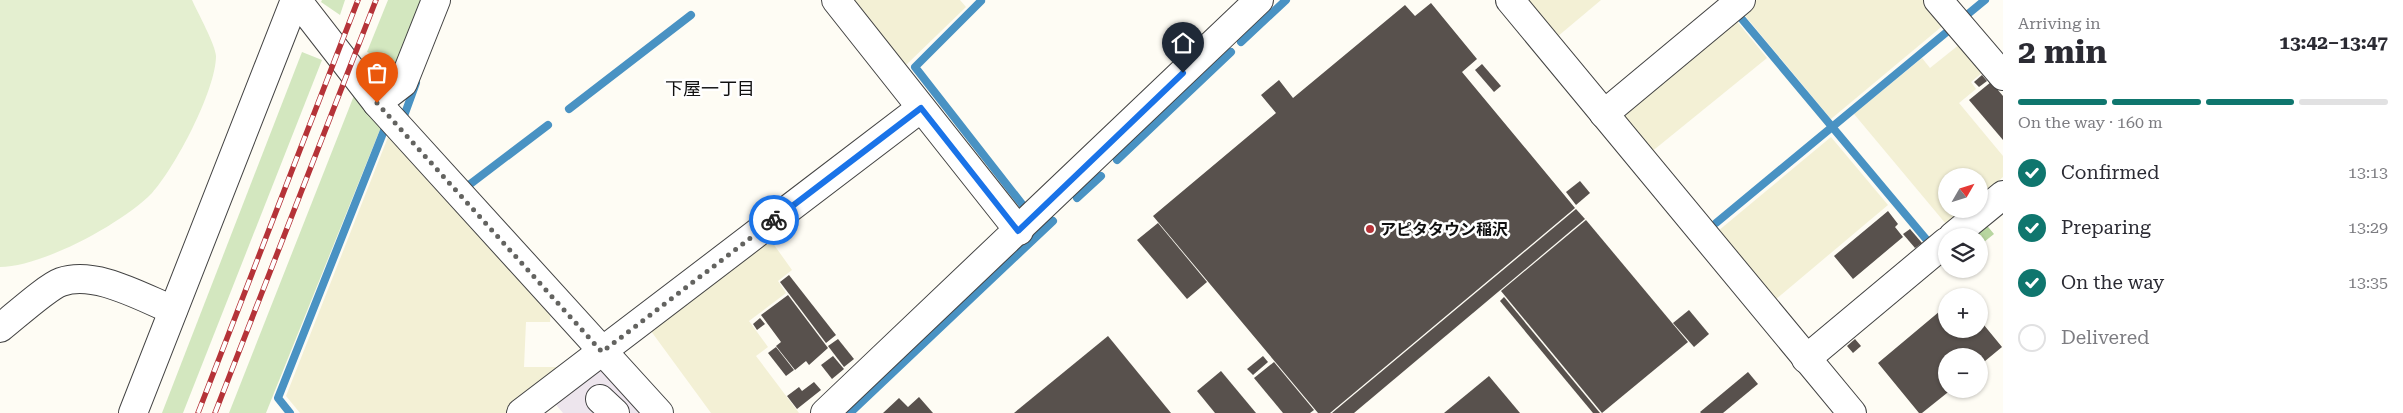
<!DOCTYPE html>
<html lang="en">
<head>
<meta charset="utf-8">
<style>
  :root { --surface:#fff; --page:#f7f7f7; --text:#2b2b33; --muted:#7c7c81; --line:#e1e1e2; --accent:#0f766e }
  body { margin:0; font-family:"Roboto Serif","Noto Sans JP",serif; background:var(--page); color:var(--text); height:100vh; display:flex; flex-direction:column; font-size:19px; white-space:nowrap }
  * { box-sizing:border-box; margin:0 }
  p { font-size:16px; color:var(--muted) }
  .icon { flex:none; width:28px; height:28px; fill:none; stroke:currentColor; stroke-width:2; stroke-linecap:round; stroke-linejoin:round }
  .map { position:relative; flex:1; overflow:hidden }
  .details { display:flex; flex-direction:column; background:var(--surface); width:400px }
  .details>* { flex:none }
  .needle { width:32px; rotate:51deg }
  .buttons { position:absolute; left:1938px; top:168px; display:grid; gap:10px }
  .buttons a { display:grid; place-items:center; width:50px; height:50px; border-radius:50%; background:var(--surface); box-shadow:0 1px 4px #0004; font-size:25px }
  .pin { position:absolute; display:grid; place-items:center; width:42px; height:42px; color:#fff; margin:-51px -21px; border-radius:50% 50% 50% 0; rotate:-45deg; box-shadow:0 0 5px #0007 }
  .pin .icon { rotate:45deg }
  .courier { position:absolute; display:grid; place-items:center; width:50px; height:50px; margin:-25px; border:4px solid #1a73e8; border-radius:50%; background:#fff; color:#222; box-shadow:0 1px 6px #0007 }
  .head em { font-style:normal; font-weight:700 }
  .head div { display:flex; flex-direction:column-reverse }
  .head { display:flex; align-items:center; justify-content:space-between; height:85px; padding:0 15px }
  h1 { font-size:32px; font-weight:700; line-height:38px }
  .bar { display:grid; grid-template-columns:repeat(4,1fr); gap:8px 5px; align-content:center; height:60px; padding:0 15px }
  .bar i { height:6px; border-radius:4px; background:var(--line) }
  .bar .current { background:var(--accent) }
  .bar p { grid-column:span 4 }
  ol { padding:0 15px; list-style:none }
  li { display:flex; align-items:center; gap:15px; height:55px }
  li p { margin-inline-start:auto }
  li .icon { padding:5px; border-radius:50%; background:var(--accent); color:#fff; stroke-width:4 }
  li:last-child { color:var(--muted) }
  li i { width:28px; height:28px; border:2px solid var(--line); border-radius:50% }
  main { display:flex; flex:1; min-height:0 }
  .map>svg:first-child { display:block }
</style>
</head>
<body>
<main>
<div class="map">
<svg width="2003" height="413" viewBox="0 0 2003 413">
  <rect width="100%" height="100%" fill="#fefcf4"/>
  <path fill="#ede5ed" d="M593,367L605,369L646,413H563L552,400Z"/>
  <g fill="#f3f0d5">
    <path d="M854,0H960L966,7L906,65Z"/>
    <path d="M1526,0H1601L1557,37Z"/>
    <path d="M1757,0H1927L1946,23L1831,119L1742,12Z"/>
    <path d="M1735,19L1767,58L1650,153L1625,118L1626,109Z"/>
    <path d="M1960,44L1983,72L1971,82L1976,89L1959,103L2003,156V177L1979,197V176H1946V209H1964L1946,224L1854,114L1922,58L1930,68Z"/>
    <path d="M390,132L551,308L550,322H526L524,367H567L508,413H300L286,396Z"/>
    <path d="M1831,137L1888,205L1775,300L1718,231Z"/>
    <path d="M767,235L792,270L778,281L786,293L749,321L768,347L756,356L799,413H711L648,327Z"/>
  </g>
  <g fill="#d3e7bf">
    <path d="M322,0H345L340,15L321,2Z"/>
    <path d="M388,0H426L401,65L367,52Z"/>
    <path d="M302,52L322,60L183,413H162Z"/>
    <path d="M355,93L383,122L266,413H229Z"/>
  </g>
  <path fill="#b8d6a0" d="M1984,222L1994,234L1979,246V236H1967Z"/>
  <path fill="#e4efd0" d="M0,0H192C197,11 216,46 216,56C216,90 175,168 152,193C123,223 42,267 0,267Z"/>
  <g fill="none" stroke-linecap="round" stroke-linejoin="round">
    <g stroke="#4992c3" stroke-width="8">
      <path d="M981,1L915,67L1022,204"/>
      <path d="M1968,14L1985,0"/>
      <path d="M1741,18L1926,239"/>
      <path d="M1241,42L1286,0"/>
      <path d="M569,109L691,15"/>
      <path d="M400,112L404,116L416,83"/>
      <path d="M1117,160L1231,52"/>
      <path d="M463,186L465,188L548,125"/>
      <path d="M1077,198L1101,176"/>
      <path d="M1716,223L1948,31"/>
      <path d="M290,413L278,398L385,128"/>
      <path d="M850,413L1053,221"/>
    </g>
  </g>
  <g fill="#58514d">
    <path d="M1431,3L1477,59L1462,72L1575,208L1330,413H1318L1153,216L1276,113L1261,95L1279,80L1293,98L1405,5L1415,16Z"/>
    <path d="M1482,64L1501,86L1494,92L1475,70Z"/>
    <path d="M1982,75L1987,81L1979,87L1974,82Z"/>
    <path d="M1991,82L2003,96V140L1969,100Z"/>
    <path d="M1580,181L1590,193L1576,205L1566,192Z"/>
    <path d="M1576,209L1585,219L1354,413H1332Z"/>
    <path d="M1888,211L1898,224L1895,227L1903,237L1853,279L1834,256Z"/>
    <path d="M1586,220L1688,342L1602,413L1501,291Z"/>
    <path d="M1158,223L1207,282L1187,299L1137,240Z"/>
    <path d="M1910,229L1922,243L1915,248L1903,234Z"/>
    <path d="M789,275L836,335L826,343L780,282Z"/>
    <path d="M788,295L828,348L809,365L806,361L795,370L776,346L781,342L761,315Z"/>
    <path d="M1504,297L1600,413H1593L1500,301Z"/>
    <path d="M1946,306V329H1979V319L2002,347L1979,366V356H1946V389H1952L1922,413H1919L1878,363Z"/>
    <path d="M1689,310L1709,334L1694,347L1673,323Z"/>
    <path d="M760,318L765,324L757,330L753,324Z"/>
    <path d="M1108,336L1171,413H1014Z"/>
    <path d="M838,339L854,359L844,367L828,346Z"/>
    <path d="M1855,339L1861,346L1853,353L1847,346Z"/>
    <path d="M776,347L794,370L786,376L768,353Z"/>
    <path d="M833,356L844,369L832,379L821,365Z"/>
    <path d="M1263,356L1268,362L1253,375L1247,369Z"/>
    <path d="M1274,362L1314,410L1310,413H1283L1254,378Z"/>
    <path d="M1221,371L1256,413H1215L1197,391Z"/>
    <path d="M1748,372L1758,384L1723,413H1701L1700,412Z"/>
    <path d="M1489,376L1520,413H1444Z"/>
    <path d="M814,382L821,390L797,409L787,396L799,387L802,391Z"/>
    <path d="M919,397L933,413H883L899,398L908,407Z"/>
  </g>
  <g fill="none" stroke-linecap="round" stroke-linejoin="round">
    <defs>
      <g id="minor">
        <path d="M297,0L377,103L659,413"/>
        <path d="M836,0L1019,231"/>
        <path d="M1510,0L1852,413"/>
        <path d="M1938,0L2003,76"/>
        <path d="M377,103L403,83L436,0"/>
        <path d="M1604,114L1741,0"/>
        <path d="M1953,236L2003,195"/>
        <path d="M0,328C13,318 47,287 61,282C95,270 141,297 173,310"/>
        <path d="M1806,359L1946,242"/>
        <path d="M600,399L615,413"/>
        <path d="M133,413L295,0"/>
        <path d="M521,413L921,108"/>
        <path d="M825,413L1259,0"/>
      </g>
    </defs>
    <use href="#minor" stroke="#434343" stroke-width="30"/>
    <use href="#minor" stroke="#fff" stroke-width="28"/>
    <defs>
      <g id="rail">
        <path d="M198,413L358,0"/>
        <path d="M215,413L376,0"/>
      </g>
    </defs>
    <use href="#rail" stroke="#b53338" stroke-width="5.5"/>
    <use href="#rail" stroke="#fff" stroke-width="4" stroke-dasharray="11" stroke-linecap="butt"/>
  </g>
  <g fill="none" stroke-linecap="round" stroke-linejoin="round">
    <path stroke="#636360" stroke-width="5" stroke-dasharray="0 9" d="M377,103L602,352L774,220"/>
    <path stroke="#1a73e8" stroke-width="6" d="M774,220L921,108L1018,231L1183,73"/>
  </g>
  <circle fill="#b53338" stroke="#fff" stroke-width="2" cx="1370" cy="229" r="5"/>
  <g text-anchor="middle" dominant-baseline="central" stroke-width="5" stroke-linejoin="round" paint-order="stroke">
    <g font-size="16" font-weight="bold" fill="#101010" stroke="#fff" text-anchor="start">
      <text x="1380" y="229">アピタタウン稲沢</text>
    </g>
    <g font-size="18" fill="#101010" stroke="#fff">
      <text x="710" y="88">下屋一丁目</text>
    </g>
  </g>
</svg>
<div class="buttons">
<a><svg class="needle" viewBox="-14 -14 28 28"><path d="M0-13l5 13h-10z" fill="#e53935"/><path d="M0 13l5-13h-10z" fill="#7c7c81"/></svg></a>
<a><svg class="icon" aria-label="layers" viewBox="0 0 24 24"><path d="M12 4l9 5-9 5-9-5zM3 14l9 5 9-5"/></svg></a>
<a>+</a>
<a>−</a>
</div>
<div class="pin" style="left:377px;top:103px;background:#ea580c"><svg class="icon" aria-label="bag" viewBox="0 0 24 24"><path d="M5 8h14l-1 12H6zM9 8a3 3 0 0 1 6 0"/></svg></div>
<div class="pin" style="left:1183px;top:73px;background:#1f2937"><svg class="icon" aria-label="home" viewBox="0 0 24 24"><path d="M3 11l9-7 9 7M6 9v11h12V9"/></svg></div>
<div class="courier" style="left:774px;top:220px"><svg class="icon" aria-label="bike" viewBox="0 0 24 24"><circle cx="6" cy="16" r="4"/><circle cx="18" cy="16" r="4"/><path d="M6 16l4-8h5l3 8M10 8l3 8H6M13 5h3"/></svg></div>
</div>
<section class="details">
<div class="head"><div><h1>2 min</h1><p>Arriving in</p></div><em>13:42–13:47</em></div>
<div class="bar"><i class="current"></i><i class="current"></i><i class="current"></i><i></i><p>On the way · 160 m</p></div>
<ol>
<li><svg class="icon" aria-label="check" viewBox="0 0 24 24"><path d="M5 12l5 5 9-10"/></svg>Confirmed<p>13:13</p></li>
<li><svg class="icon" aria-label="check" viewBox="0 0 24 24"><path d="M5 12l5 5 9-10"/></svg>Preparing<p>13:29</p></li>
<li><svg class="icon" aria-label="check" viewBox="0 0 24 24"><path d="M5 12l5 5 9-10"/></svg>On the way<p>13:35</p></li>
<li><i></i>Delivered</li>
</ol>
</section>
</main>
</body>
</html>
